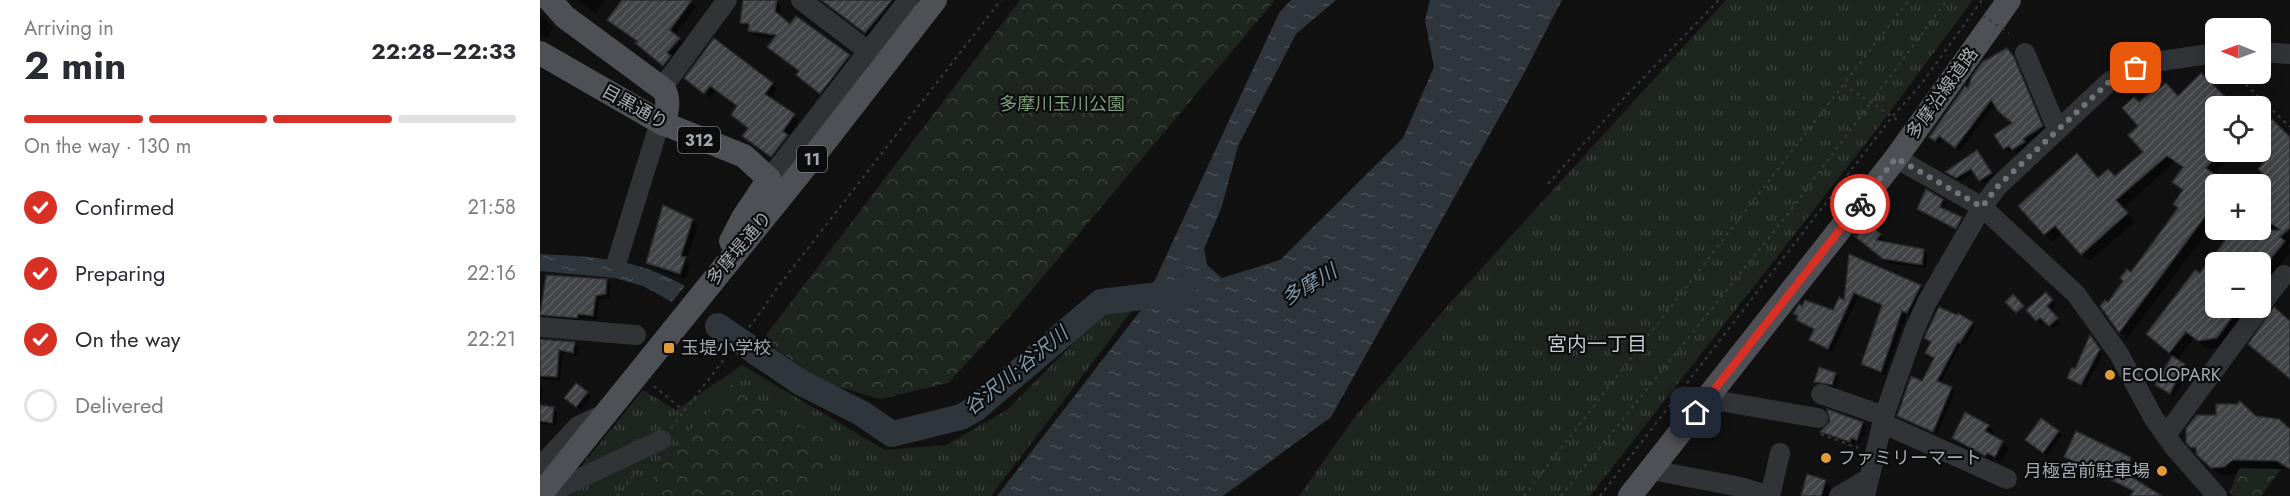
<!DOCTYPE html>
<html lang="en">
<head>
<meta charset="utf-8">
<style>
  :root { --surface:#fff; --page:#f2f2f3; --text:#2b2b33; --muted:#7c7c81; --line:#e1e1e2; --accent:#d93025 }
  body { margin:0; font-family:Jost,"Noto Sans JP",sans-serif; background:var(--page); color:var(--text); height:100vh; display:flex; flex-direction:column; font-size:22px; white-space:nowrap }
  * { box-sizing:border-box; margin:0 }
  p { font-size:20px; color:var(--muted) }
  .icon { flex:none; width:33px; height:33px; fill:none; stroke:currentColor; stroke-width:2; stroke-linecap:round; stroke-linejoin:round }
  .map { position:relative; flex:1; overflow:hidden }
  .panel { display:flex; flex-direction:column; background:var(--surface); width:540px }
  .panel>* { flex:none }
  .needle { width:39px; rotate:271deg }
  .buttons { position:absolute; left:1665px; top:18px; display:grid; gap:12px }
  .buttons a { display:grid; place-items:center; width:66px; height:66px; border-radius:9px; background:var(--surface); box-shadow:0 3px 15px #0003; font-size:30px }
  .pin { position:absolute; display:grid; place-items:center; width:51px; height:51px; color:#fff; margin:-26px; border-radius:12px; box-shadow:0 3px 9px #0006 }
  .courier { position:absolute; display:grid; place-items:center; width:60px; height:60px; margin:-30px; border:4px solid #d93025; border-radius:50%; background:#fff; color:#222; box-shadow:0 2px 8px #0007 }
  .summary em { font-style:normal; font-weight:700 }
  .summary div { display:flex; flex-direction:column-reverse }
  .summary { display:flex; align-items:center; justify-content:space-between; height:102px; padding:0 24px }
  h1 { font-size:39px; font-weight:700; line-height:45px }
  .bar { display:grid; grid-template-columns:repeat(4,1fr); gap:9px 6px; align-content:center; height:72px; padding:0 24px }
  .bar i { height:8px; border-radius:4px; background:var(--line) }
  .bar .active { background:var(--accent) }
  .bar p { grid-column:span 4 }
  ol { padding:0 24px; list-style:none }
  li { display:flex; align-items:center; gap:18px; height:66px }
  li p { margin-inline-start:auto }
  li .icon { padding:6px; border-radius:50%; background:var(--accent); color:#fff; stroke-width:4 }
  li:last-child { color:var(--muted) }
  li i { width:33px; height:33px; border:3px solid var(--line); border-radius:50% }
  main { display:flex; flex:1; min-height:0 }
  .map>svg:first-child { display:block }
</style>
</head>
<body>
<main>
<section class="panel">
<div class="summary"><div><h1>2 min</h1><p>Arriving in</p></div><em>22:28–22:33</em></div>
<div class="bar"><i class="active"></i><i class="active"></i><i class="active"></i><i></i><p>On the way · 130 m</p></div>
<ol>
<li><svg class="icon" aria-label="check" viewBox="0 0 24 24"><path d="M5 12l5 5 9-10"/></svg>Confirmed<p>21:58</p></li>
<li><svg class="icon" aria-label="check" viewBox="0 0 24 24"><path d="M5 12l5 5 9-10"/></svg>Preparing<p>22:16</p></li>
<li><svg class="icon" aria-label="check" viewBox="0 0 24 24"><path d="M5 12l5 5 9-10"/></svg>On the way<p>22:21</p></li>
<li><i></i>Delivered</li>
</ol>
</section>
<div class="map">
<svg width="1750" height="496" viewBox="0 0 1750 496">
  <defs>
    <pattern id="grass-tufts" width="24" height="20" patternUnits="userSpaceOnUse" patternTransform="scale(1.5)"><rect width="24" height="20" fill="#1e241e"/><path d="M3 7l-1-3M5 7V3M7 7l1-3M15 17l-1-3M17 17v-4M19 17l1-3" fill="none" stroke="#3c413c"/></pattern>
    <pattern id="forest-crowns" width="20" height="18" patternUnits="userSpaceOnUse" patternTransform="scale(1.5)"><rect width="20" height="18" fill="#1e241e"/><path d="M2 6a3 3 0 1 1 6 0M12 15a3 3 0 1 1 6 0" fill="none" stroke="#3c413c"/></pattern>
    <pattern id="water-ripples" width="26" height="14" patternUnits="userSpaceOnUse" patternTransform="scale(1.5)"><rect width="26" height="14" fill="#2e363b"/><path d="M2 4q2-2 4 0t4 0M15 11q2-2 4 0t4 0" fill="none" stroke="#495055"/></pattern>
    <pattern id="building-hatch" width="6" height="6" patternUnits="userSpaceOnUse" patternTransform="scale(1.5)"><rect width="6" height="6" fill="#424447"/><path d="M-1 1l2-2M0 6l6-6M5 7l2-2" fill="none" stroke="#5a5c5f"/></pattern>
  </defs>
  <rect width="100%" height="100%" fill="#111112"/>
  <g fill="url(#grass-tufts)">
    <path d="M1186,0H1433L1340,125L1050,496H759L814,418L909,304Z"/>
    <path d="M590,304L594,308L451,496H17L103,390L136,410L202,365L345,450L406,445L467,410L563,313Z"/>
  </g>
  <g fill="url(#forest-crowns)">
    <path d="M480,0H735L471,315L408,383L340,399L282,382L223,339Z"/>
    <path d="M188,383L286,441L289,468L264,496H99L149,431L173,408Z"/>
    <path d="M1699,468L1741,469L1721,496H1694L1690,492Z"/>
  </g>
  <g fill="url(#water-ripples)">
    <path d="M751,0H796L756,34L698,146L682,206L664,249L667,265L682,278L740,260L863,138L894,67L885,20L890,0H1022L982,77L791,417L683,496H457L601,310L739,13Z"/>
    <path d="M0,254C55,257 95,258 145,286L132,302L103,286L75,278L0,271Z"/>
  </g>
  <g fill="#0007">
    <path d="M37,0H66L56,13Z"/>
    <path d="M84,0H148L156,7L135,35L144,44L129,70L98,42L74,25Z"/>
    <path d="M216,0H235L241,6L240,17L251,26L256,18L314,62L286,98L263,80L260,72L235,38L215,36L210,28L202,23Z"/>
    <path d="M281,0H361L330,37Z"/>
    <path d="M0,14L13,27L7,39L0,34Z"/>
    <path d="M174,40L232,84L237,89L230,99L259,121L248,137L252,141L236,161L210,140V129L199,107L176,90L170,98L151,83Z"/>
    <path d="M1471,54L1478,63L1506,130L1486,144L1488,147L1477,153L1474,150L1469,153L1456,135L1474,124L1455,104L1420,151L1404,139L1400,144L1395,141L1429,91Z"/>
    <path d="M1661,75L1693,106H1676V152H1696L1673,175L1686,184H1676V220L1587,339L1561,306L1568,304L1640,209L1644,191L1634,182L1644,169L1635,162L1583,208L1595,222L1549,261L1523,233L1512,242L1480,206L1559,180L1575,178L1605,152L1599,104L1638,98Z"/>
    <path d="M1750,139V243L1748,246L1750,252L1720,291V262H1676V308H1708L1685,346L1667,349L1654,338L1637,361L1648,370L1634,397L1617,384L1634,357L1616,342L1661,275L1695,230H1720V201L1728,194L1731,179L1728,161L1718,152Z"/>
    <path d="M1441,156L1455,177L1444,184L1435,173L1421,181L1407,172Z"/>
    <path d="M1402,200L1406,204L1404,210L1422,218L1426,222L1420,232L1378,209Z"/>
    <path d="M152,220L158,226L146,260L150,264L146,279L114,268L108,262Z"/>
    <path d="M1321,233L1340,235L1344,239L1341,242L1384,250L1388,254L1386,268L1348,263L1318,237Z"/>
    <path d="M1310,256L1381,286L1385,290L1372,316L1367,314L1345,375L1327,368L1323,364L1343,306L1319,296L1292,352L1271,339L1275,331L1262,324L1255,314L1293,312L1305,302Z"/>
    <path d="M67,280L71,285L69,298L59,300L57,320L41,318V322L0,321V307Z"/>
    <path d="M1506,294L1516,305L1510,310L1521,323L1514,329L1505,321L1501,324L1488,310Z"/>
    <path d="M1418,315L1435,327L1424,345L1421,344L1400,384L1415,392L1397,434L1362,419L1358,416L1383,383L1396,359L1387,353L1392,343L1386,338Z"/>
    <path d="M0,339L35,343L39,348L37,356L23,353L20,381L0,379Z"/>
    <path d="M1553,341L1563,354L1545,388L1529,377L1536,371Z"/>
    <path d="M1295,374L1299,378L1296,388L1280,385L1276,381Z"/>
    <path d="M0,384L3,387L1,407L13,408L17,412L16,426L0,424Z"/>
    <path d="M36,385L51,397L41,410L30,402Z"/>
    <path d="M1716,417L1750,431V471L1747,469L1701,468L1695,474L1688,476L1677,473L1648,442Z"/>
    <path d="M1323,423L1327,427L1321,443L1315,441L1314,445L1286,435L1282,432Z"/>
    <path d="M1448,426L1454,432L1452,437L1469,448L1461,462L1453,458L1452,461L1420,444L1413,438Z"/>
    <path d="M1518,433L1522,436L1507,456L1491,444Z"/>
    <path d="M1526,456L1589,459L1594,464L1588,477L1619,496H1592L1595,492L1530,460Z"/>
    <path d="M1285,481L1291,487L1288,496H1263Z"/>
  </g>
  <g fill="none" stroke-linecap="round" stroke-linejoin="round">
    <path stroke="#2e363b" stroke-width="26" d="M178,326L260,382L321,413L352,434L421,417L435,409L561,302L643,292"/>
  </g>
  <g fill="url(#building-hatch)" stroke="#2b2b2e" stroke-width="1.5">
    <path d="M82,0H152L130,30L140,38L127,53L131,56L123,66L95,43L97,41L67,20Z"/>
    <path d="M203,0H237L235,11L250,24L256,16L310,55L280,94L256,75L259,71L227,47L236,35L208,31L209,24L200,23Z"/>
    <path d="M281,0H352L325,33Z"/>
    <path d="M174,38L233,83L225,94L255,114L243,131L248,135L231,157L202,136L208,128L191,115L197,106L170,86L164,94L144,78Z"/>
    <path d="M1467,48L1474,57L1503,126L1483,139L1485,142L1472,150L1469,146L1463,149L1454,135L1472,123L1458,111L1451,100L1415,148L1399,136L1395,141L1389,137L1425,86L1428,88L1432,76L1442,62Z"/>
    <path d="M1661,73L1695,106H1676V157L1666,168L1688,184H1676V202L1579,333L1560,306L1565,300L1568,302L1583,281L1580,278L1587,269L1591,272L1638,208L1633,204L1643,190L1632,182L1643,167L1627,156L1576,200L1588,213L1541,255L1515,226L1504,235L1478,206L1537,153L1558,178L1568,169L1575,176L1603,152L1588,135L1598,126L1582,108L1594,97L1599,102L1618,86L1620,88L1626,83L1638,96Z"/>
    <path d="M1732,119L1750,137V228L1740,237L1745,241L1728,262H1676V308H1699L1677,338L1658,341L1646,332L1629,353L1606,334L1655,270L1660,273L1693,230H1740L1720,215V199L1726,194L1720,188L1729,179L1718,169L1725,161L1720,156V131Z"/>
    <path d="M1437,150L1452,173L1439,181L1431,169L1416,178L1405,172Z"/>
    <path d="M1386,189L1403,199L1400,207L1422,217L1416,229L1377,209Z"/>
    <path d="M123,205L153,219L141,256L146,257L140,274L106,263Z"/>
    <path d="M1325,221L1341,234L1336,240L1384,249L1382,265L1343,259L1313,235L1317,236L1319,233L1317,231Z"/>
    <path d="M1309,254L1381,285L1367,313L1362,311L1341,372L1321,364L1342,305L1314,293L1288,349L1269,340L1274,329L1256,320L1258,316L1253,314L1259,304L1262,306L1265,300L1293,310L1299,297L1304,300Z"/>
    <path d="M6,275L67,279L66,294L56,296L53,316L38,314L37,318L0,315Z"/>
    <path d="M1506,292L1513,300L1507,306L1518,318L1509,326L1500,318L1496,321L1486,310Z"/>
    <path d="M1473,294L1484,306L1476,313L1465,302Z"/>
    <path d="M1399,307L1417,315L1418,313L1433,322L1420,343L1418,342L1397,381L1412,387L1393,432L1357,416L1371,376L1382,381L1394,358L1385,353L1391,342L1384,338Z"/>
    <path d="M1734,307L1750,321V379L1708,344Z"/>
    <path d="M1550,335L1560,349L1541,385L1527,378L1532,367L1535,369Z"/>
    <path d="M0,339L35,342L33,353L19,350L17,377L0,376Z"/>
    <path d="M1632,356L1645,364L1630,394L1615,385Z"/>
    <path d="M1279,367L1296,373L1292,385L1274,382Z"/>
    <path d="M36,383L48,392L36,407L24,398Z"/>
    <path d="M1700,401L1716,416L1739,419L1750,429V469L1737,461L1693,460L1684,467L1671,468L1656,454V448L1650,447L1646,443V428L1657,415H1676V404H1697Z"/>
    <path d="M0,405L14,407L12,423L0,421Z"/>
    <path d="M1287,409L1323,422L1317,440L1311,438L1310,442L1280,432L1290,421Z"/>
    <path d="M1425,412L1449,425L1445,431L1463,441L1455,457L1447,453L1445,456L1412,438Z"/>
    <path d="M1501,418L1519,431L1503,453L1485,440Z"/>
    <path d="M1536,431L1590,457L1591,459L1585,473L1622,496H1590L1594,491L1524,457Z"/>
    <path d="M1267,474L1286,480L1281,496H1261Z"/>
  </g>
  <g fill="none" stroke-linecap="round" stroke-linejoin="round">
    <g stroke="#383a3e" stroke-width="2" stroke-dasharray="3 4.5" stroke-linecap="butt">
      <path d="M1695,74L1750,127"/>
      <path d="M1304,85L1359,121"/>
      <path d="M1008,184L1084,98L1179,0"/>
      <path d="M114,386L144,411"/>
      <path d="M131,428L220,313L237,288L461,0"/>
      <path d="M1281,434L1318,448"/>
      <path d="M77,496L98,470"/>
      <path d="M984,496L1369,0"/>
      <path d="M1021,496L1248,214L1407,0"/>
      <path d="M1060,496L1352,117L1379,87L1442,0"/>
    </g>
    <g stroke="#323337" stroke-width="20">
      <path d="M261,0L328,51"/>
      <path d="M1720,52L1750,54"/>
      <path d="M1485,53L1517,129"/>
      <path d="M122,88L187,0"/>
      <path d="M1356,158L1442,207L1536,294L1579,354L1613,417L1634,447L1677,496"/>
      <path d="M229,179L368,0"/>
      <path d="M77,261L120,122"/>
      <path d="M1720,306L1744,275"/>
      <path d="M0,327L96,335"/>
      <path d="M1281,394L1344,416"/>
      <path d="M1168,399L1278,418"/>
      <path d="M1342,423L1467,479"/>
      <path d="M1626,435L1720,308"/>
      <path d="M0,467L38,426L64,414"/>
      <path d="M1111,470L1201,487L1229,496"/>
      <path d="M2,496L121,440"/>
      <path d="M1230,496L1240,453"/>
      <path d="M1299,496L1329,478"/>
      <path d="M1325,496L1344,416L1374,331L1387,302L1442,207L1458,186L1569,82L1596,68L1614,62L1676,53"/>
    </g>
    <g stroke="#4e5055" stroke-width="24">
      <path d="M10,0L25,17L124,90C130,100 127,113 123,124"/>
      <path d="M0,53L120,122L204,156L229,179L203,218L191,241"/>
      <path d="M0,495L273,157L395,0"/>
      <path d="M1090,496L1356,158L1469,0"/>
    </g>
    <path stroke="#383a3e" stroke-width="2" stroke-dasharray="3 4.5" stroke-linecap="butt" d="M1443,16L1469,33"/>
  </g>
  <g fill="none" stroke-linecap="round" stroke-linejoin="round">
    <path stroke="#707479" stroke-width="6" stroke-dasharray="0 10.8" d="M1320,204L1356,158L1442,207L1458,186L1569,82L1596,68"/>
    <path stroke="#d93025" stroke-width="8" d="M1156,413L1320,204"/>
  </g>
  <g fill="#e09c3b" stroke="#0c0c0d" stroke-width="2">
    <rect x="123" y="342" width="12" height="12" rx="3"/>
    <circle cx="1570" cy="375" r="6"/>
    <circle cx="1286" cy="458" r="6"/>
    <circle cx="1622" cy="471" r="6"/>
  </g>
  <g text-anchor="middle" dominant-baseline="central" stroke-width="4.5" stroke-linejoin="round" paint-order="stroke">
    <g fill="#0c0c0d" stroke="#767a80" stroke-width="1.5">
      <rect x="138" y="127" width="42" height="26" rx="4.5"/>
      <rect x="257" y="146" width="30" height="26" rx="4.5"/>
    </g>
    <g font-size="16" font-weight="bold" fill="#a3a9b1">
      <text x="159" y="140">312</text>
      <text x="272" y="159">11</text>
    </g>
    <g font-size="18" fill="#a3a9b1" stroke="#0c0c0d">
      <text transform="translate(1402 93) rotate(-54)">多摩沿線道路</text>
      <text transform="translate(95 107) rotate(29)">目黒通り</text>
      <text transform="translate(199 248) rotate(-50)">多摩堤通り</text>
    </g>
    <g font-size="18" fill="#7c9b7c" stroke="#0c0c0d">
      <text x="522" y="104">多摩川玉川公園</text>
    </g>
    <g font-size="18" fill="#a3a9b1" stroke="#0c0c0d" text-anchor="start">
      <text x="141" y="348">玉堤小学校</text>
      <text x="1582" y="375">ECOLOPARK</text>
      <text x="1298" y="458">ファミリーマート</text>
      <text x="1610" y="471" text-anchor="end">月極宮前駐車場</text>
    </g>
    <g font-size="20" font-style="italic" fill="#7d98aa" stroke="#0c0c0d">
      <text transform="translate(769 285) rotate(-31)">多摩川</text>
      <text transform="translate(476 371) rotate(-39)">谷沢川;谷沢川</text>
    </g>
    <g font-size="20" fill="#c4c7ce" stroke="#0c0c0d">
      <text x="1057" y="344">宮内一丁目</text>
    </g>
  </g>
</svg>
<div class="buttons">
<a><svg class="needle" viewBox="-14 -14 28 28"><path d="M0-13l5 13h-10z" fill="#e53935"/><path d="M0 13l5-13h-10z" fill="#7c7c81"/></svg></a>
<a><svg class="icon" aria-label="locate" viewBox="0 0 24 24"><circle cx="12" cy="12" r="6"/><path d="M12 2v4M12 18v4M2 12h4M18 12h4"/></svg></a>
<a>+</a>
<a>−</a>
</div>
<div class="pin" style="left:1596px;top:68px;background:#ea580c"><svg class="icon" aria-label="bag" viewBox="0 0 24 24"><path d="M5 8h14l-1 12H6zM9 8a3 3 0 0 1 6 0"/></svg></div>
<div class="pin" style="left:1156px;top:413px;background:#1f2937"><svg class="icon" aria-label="home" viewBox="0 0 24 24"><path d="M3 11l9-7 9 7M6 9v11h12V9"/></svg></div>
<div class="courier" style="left:1320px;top:204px"><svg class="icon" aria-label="bike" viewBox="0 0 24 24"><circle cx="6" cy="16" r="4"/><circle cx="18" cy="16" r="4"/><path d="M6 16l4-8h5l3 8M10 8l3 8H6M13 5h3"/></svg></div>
</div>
</main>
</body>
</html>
